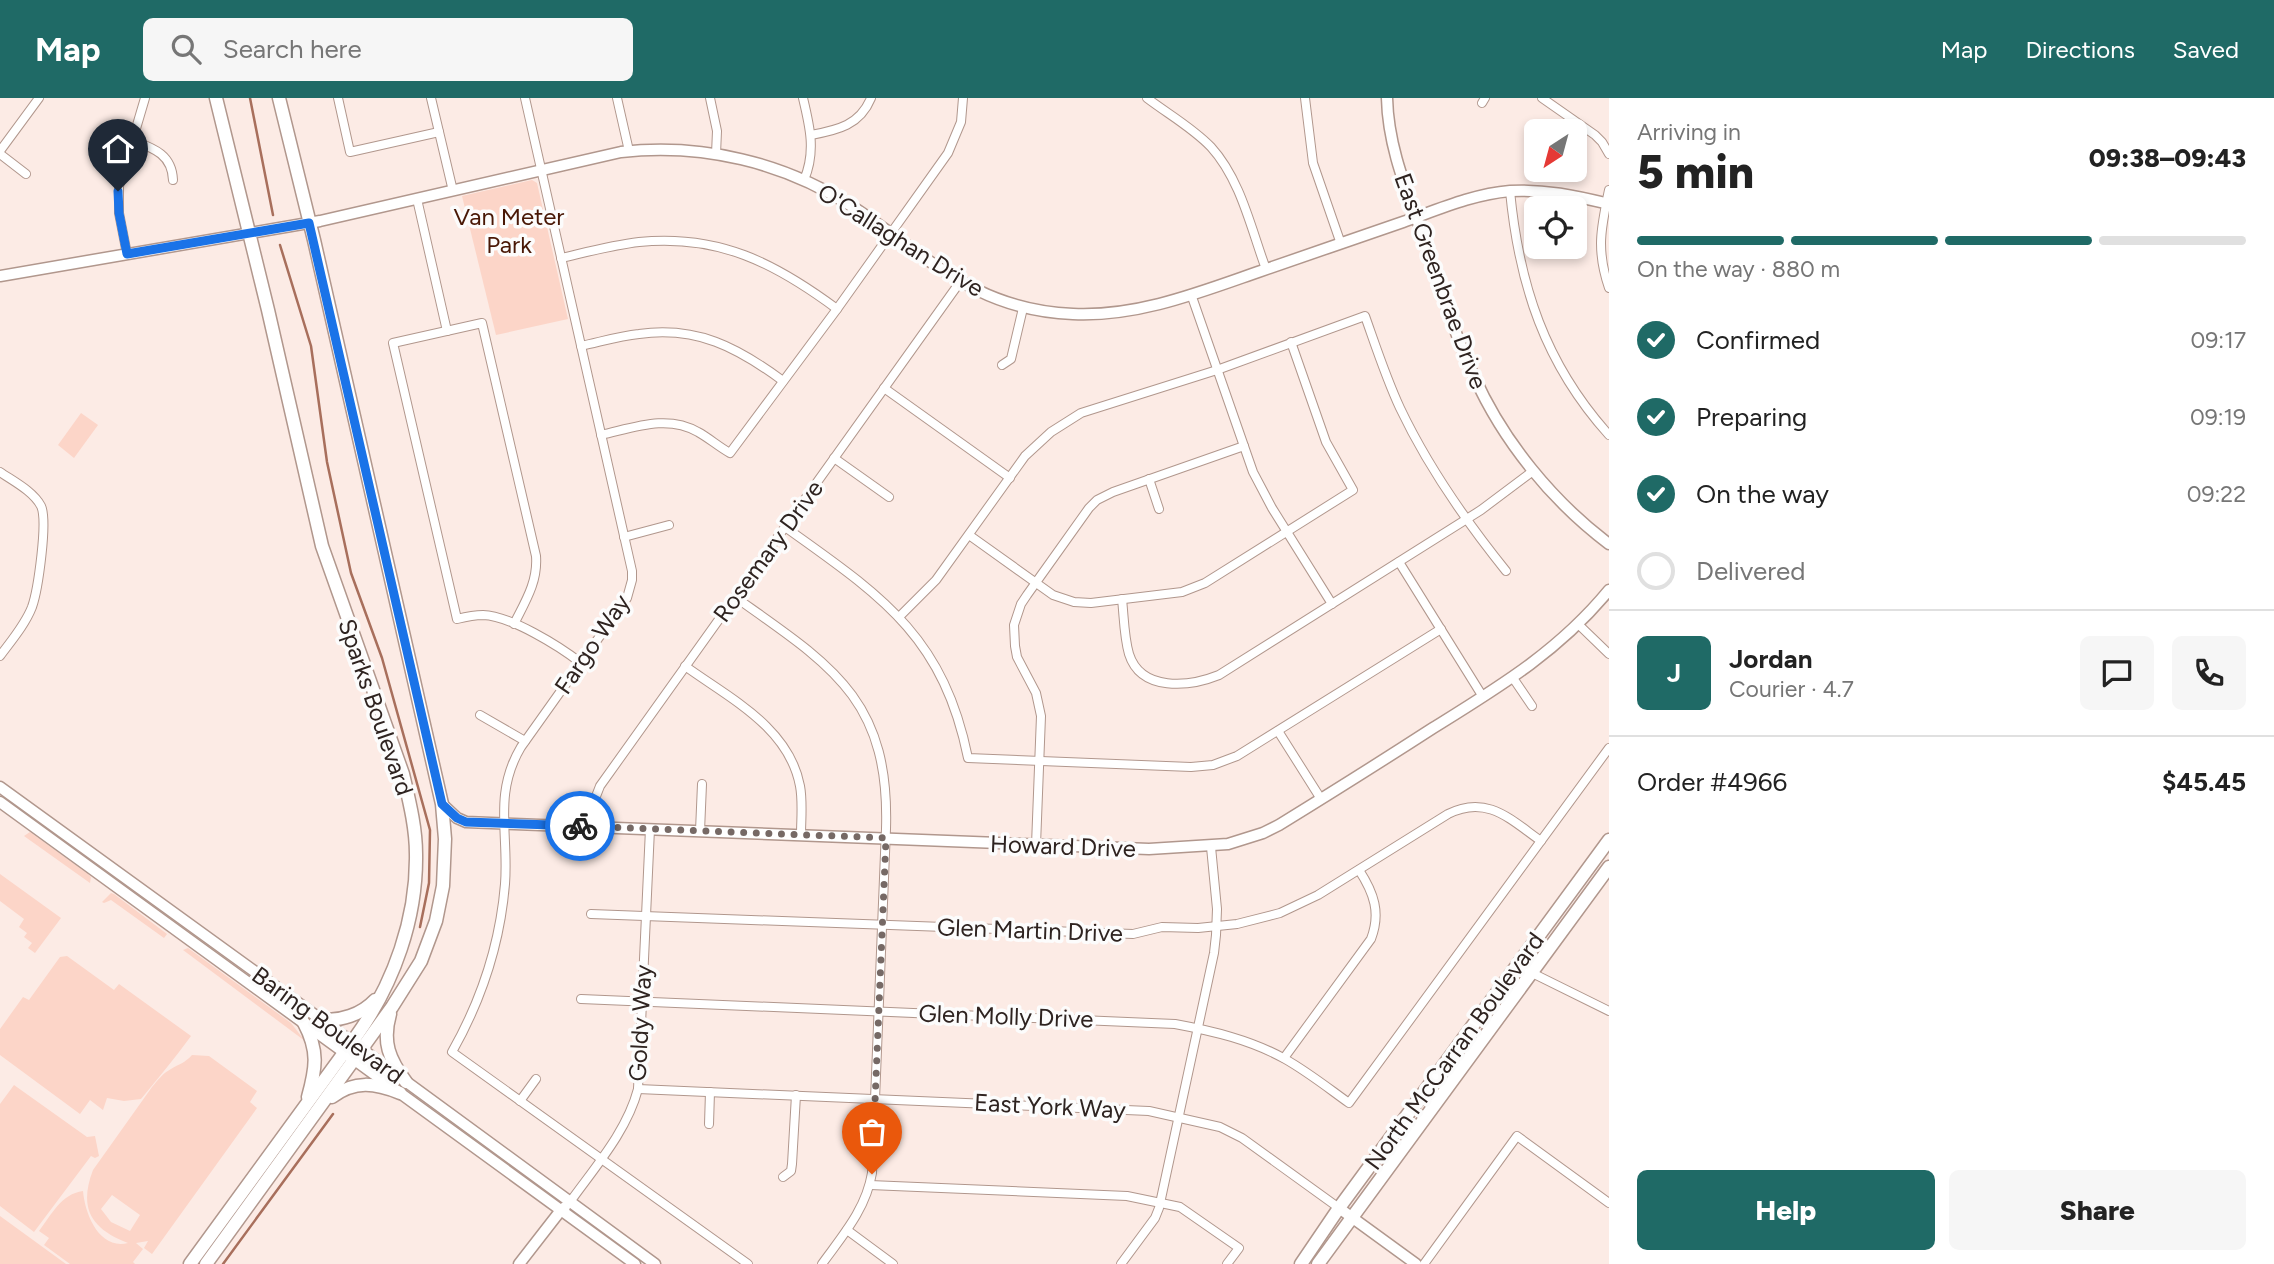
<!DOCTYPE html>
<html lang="en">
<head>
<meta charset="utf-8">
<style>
  :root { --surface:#fff; --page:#f6f6f6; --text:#222; --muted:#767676; --line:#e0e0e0; --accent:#1f6a66 }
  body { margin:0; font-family:Figtree,sans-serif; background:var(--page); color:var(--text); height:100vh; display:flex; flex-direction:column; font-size:26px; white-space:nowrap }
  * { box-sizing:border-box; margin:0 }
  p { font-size:23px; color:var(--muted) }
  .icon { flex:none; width:38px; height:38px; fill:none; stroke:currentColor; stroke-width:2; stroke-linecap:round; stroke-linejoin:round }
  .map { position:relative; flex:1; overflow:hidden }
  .panel { display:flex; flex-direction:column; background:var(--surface); width:665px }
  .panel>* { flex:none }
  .needle { width:46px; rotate:216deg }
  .tools { position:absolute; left:1524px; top:21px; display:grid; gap:14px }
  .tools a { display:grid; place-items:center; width:63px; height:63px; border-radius:10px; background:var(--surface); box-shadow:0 4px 10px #0003; font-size:35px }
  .pin { position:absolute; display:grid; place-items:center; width:60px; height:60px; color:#fff; margin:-72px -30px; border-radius:50% 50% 50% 0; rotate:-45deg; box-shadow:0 0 7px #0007 }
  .pin .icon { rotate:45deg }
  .courier { position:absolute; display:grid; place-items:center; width:70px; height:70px; margin:-35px; border:5px solid #1a73e8; border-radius:50%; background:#fff; color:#222; box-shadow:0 2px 9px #0007 }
  .overview em { font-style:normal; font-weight:800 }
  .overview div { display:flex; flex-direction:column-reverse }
  .overview { display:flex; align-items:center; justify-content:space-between; height:119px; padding:0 28px }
  h1 { font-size:46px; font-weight:800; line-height:52px }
  .bar { display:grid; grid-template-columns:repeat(4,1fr); gap:10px 7px; align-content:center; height:84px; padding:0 28px }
  .bar i { height:9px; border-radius:5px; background:var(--line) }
  .bar .on { background:var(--accent) }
  .bar p { grid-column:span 4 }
  .line { display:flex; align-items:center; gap:18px; padding:0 28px; border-top:2px solid var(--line) }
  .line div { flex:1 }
  .round { display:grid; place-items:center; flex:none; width:74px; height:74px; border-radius:10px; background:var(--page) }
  ol { padding:0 28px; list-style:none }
  li { display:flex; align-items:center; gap:21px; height:77px }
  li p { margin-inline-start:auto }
  li .icon { padding:7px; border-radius:50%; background:var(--accent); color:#fff; stroke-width:4 }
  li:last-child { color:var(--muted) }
  li i { width:38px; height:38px; border:4px solid var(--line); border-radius:50% }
  .cta { display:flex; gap:14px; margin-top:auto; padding:14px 28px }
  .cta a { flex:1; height:80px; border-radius:10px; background:var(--accent); color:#fff; font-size:28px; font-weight:800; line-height:80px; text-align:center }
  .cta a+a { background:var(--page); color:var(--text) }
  header { display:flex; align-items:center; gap:42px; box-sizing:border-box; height:98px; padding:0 35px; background:var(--accent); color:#fff }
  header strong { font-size:33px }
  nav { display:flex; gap:38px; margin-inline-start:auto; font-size:24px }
  .search { width:490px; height:63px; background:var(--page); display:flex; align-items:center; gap:18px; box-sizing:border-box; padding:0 24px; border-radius:10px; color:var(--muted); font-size:26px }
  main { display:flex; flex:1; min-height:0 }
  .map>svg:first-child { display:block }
</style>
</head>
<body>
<header>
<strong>Map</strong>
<div class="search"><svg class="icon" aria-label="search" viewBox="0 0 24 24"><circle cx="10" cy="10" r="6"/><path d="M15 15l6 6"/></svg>Search here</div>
<nav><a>Map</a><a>Directions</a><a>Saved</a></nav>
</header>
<main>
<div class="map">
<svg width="1609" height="1166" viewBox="0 0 1609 1166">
  <rect width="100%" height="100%" fill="#fcebe5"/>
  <g fill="#fcd5c8" fill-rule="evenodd">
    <path d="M532,82L537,85L568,221L496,237L462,98Z"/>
    <path d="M81,315L98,327L74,360L58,347Z"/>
    <path d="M30,734L88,776L91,779L90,785L24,738Z"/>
    <path d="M0,776L61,820L35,855L28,850L32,845L24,839L27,835L19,829L24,821L0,803Z"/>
    <path d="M111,795L114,796L167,836L164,840L111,802L104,805L102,804Z"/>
    <path d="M188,850L291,925L305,943L183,852Z"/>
    <path d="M67,858L114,892L119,886L191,938C175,960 158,980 141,1001L124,1003L107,1000L103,1012L90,1002L80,1016L0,957V931L23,899L29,902L60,859Z"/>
    <path d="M192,957L209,958L257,993L250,1004L257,1010L152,1156L144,1150L148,1143L136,1145L143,1151L133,1164L135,1166H70L44,1147L49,1140L39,1133C52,1116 61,1096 83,1093C85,1116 99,1152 128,1145C92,1131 78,1111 93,1072L152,989C158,982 163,975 171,971C179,966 185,965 192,957ZM112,1097L140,1117L130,1133L111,1124L101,1111Z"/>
    <path d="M14,987L87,1039L95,1038L99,1058L95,1060L91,1058L34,1134L0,1108V1006Z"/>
    <path d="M0,1118L66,1166H0Z"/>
  </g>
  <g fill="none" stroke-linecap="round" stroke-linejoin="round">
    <g stroke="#a86f5c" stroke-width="2.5">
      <path d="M250,0L273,117"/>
      <path d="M280,147L311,248L327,364L351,475L382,560L430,732L429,785L420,829"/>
      <path d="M223,1166L333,1016"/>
    </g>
    <defs>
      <g id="street">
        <path d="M338,0L350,54L439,34"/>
        <path d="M431,0L453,93"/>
        <path d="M525,0L632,473V482L627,500L521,649C493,696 509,736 505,786C500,846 482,901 452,954L748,1166"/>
        <path d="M617,0L629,53"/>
        <path d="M710,0L717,33L716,56"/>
        <path d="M803,0C810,29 816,54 804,82"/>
        <path d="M1147,0C1168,16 1193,30 1211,49C1241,82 1251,131 1266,171"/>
        <path d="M1305,0L1313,65L1341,146"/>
        <path d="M1542,0L1595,37L1602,44L1609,56"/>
        <path d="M1482,5L1485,0"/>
        <path d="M811,37C838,32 860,27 871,0"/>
        <path d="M132,42C153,50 172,56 173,82"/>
        <path d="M0,53L39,0"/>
        <path d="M0,56L26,76"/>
        <path d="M1609,92C1601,130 1596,152 1609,190"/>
        <path d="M1510,93C1519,187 1545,266 1609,337"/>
        <path d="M417,101L447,233"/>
        <path d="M127,156L119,115V88L145,0"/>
        <path d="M561,160C587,154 613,147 639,144C719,136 775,165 837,211"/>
        <path d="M1191,196L1253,374L1272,410L1332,506"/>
        <path d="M581,248C600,244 619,238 639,236C697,228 737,249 783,283"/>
        <path d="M1002,267L1011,261L1023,210"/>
        <path d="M884,290L1010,380"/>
        <path d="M601,337C633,330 667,316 698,334C709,340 719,349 730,355L837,211L948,55L961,24L963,0"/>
        <path d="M834,360L889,399"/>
        <path d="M0,374C13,383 33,393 41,408C48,423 38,492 32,509C25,527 11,543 0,558"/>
        <path d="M1149,381L1159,411"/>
        <path d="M785,429C880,497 943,537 968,660L1191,669L1213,667L1237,658L1441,531"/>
        <path d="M969,437L1053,497L1074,504L1091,505L1182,494L1205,485L1353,392L1326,344L1291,244"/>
        <path d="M624,439L669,427"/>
        <path d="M1399,464L1483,599"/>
        <path d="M735,499C831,567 890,601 886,731L872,1075C866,1111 843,1137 822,1166"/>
        <path d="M1122,501C1124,519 1124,539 1129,556C1141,594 1189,589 1219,577L1481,412L1533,373"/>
        <path d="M899,519L936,482L1025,358L1051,334L1081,315L1217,272L1365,218C1376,249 1386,280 1400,310C1428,369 1465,422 1506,473"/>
        <path d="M514,526C525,504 538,484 536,458L482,225L393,245L457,521C465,519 474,517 483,517C511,518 559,548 581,565"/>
        <path d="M1578,526L1609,556"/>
        <path d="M685,568C729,600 789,629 800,688C803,704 801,721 801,737"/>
        <path d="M1513,580L1532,608"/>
        <path d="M480,617L525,643"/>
        <path d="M1278,633L1321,701"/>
        <path d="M592,728L593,706L600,688L960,184"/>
        <path d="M700,733L702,686"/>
        <path d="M1036,747L1041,618L1036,595L1017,559L1015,548L1014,527L1021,506L1027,497L1089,410L1097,402L1113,394L1244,348"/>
        <path d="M591,816L1133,836L1162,829L1198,830L1237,826L1280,815L1318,797L1448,716C1487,696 1511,722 1541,743"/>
        <path d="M1516,867L1609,913"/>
        <path d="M581,901L1175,926C1213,933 1251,942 1285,961C1308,974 1328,990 1349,1005L1609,650"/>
        <path d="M1284,960L1371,841C1381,815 1374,795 1359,772"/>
        <path d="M638,991L1149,1013L1220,1029L1242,1040L1339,1110"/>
        <path d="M520,1003L536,981"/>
        <path d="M709,1026L710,994"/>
        <path d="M783,1079L791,1073L792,1066L796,997"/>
        <path d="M870,1087L1127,1098L1180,1109L1239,1150L1227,1166"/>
        <path d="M570,1104C595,1069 627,1033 638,991L650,731"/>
        <path d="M847,1132L893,1166"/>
        <path d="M1121,1166L1155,1120L1159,1110L1214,855L1216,837L1217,811L1211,749"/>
        <path d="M1424,1166L1517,1038L1609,1105"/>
      </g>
      <g id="secondary">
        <path d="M1387,0C1388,49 1407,93 1423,138C1439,185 1453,233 1474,278C1503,343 1552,403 1609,446"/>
        <path d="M0,178L320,123L621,54C702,45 784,64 853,109C929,159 975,212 1073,216C1137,219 1198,195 1258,174C1306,157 1355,141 1403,124C1437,112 1473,96 1510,93C1544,91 1576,98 1609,106"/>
        <path d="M0,689L352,944L655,1166"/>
        <path d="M0,704L635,1166"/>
        <path d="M442,706L457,720L466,724L1149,751L1228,746L1263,735L1279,727C1331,695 1382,663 1433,630C1499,589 1559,553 1609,492"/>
        <path d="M1339,1110L1416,1166"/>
        <path d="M519,1166L561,1112L565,1109"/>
      </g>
      <g id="primary">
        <path d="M390,916C382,944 389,961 406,984"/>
        <path d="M321,921C340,924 362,916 375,902"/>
        <path d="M304,925C319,953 316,970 308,999"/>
        <path d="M332,999C355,982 375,985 400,995"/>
        <path d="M190,1166L357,937C394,885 417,820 416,756C416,729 409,702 403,676L322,448L268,212L216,0"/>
        <path d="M206,1166L392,909L421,863L436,823L443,788L445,741L442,706L314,142L279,0"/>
        <path d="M1301,1166L1339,1110L1609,742"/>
        <path d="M1318,1166L1609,769"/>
      </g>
    </defs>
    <use href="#street" stroke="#b1978d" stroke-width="10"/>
    <use href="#secondary" stroke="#b1978d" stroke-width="13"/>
    <use href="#primary" stroke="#b1978d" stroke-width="15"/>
    <use href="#street" stroke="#fff" stroke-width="8"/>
    <use href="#secondary" stroke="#fff" stroke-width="10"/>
    <use href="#primary" stroke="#fff" stroke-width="12"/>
  </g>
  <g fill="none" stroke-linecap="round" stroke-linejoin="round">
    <path stroke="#766965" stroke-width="7" stroke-dasharray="0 12.6" d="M580,728L886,740L872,1076"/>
    <path stroke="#1a73e8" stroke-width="9" d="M118,93L119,115L127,156L309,125L442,706L457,720L466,724L580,728"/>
  </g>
  <g text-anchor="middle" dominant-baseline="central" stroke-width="7" stroke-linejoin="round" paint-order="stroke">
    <g font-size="24" fill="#491806" stroke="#fcfcfc">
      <text x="509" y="118">Van Meter<tspan x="509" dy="28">Park</tspan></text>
    </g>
    <g font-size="24" fill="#2e2320" stroke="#fcfcfc">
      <text transform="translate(901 142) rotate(32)">O'Callaghan Drive</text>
      <text transform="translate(1441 183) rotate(70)">East Greenbrae Drive</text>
      <text transform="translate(768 453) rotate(-54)">Rosemary Drive</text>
      <text transform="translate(592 546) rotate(-56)">Fargo Way</text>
      <text transform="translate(376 609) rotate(71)">Sparks Boulevard</text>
      <text transform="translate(1063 748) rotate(2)">Howard Drive</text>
      <text transform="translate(1030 832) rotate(2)">Glen Martin Drive</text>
      <text transform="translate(1006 918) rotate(2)">Glen Molly Drive</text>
      <text transform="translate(640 925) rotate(-87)">Goldy Way</text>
      <text transform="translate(328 927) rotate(36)">Baring Boulevard</text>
      <text transform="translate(1454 953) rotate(-54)">North McCarran Boulevard</text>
      <text transform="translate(1050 1008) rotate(3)">East York Way</text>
    </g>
  </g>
</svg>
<div class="tools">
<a><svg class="needle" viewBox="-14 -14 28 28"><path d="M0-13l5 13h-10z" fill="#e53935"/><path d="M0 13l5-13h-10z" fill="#767676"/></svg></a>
<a><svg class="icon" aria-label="locate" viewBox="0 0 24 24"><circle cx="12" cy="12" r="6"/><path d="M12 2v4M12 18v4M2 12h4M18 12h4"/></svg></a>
</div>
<div class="pin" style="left:872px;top:1076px;background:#ea580c"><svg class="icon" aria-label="bag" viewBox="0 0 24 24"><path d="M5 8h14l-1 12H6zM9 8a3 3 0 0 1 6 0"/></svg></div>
<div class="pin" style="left:118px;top:93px;background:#1f2937"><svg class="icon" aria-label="home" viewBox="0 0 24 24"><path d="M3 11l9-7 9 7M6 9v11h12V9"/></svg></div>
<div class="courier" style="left:580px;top:728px"><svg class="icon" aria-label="bike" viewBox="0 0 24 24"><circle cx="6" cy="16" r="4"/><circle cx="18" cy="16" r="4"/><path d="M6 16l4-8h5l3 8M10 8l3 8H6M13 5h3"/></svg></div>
</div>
<section class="panel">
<div class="overview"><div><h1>5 min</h1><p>Arriving in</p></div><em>09:38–09:43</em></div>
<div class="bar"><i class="on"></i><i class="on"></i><i class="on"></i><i></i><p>On the way · 880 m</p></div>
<ol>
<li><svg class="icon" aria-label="check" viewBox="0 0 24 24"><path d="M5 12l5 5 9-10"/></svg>Confirmed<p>09:17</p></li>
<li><svg class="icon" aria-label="check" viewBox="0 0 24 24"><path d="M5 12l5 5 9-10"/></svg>Preparing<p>09:19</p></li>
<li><svg class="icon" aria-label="check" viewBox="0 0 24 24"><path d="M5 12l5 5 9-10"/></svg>On the way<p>09:22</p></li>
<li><i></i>Delivered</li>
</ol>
<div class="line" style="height:126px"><b class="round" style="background:var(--accent);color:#fff">J</b><div><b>Jordan</b><p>Courier · 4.7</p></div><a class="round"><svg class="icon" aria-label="chat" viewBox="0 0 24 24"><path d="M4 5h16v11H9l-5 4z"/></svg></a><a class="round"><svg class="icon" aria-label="phone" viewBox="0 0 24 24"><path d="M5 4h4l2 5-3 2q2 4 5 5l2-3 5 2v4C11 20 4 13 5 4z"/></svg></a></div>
<div class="line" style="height:91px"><div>Order #4966</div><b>$45.45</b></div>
<div class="cta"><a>Help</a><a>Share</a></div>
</section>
</main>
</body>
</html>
